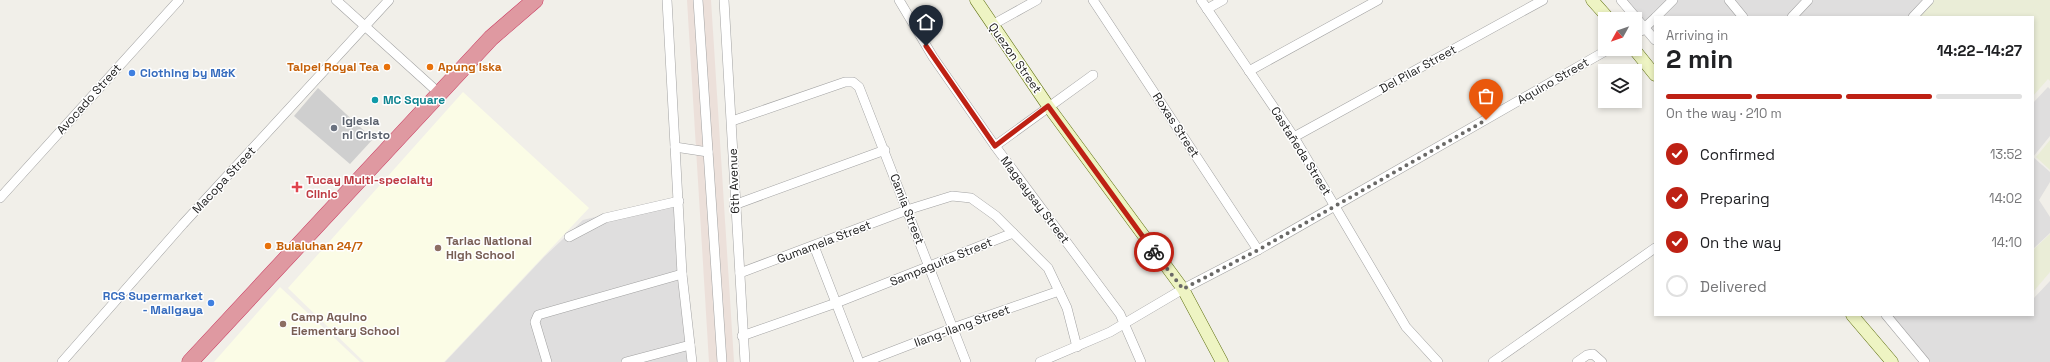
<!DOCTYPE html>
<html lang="en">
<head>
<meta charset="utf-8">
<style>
  :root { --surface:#fff; --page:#f2f2f2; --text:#202124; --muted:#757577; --line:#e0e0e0; --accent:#be2114 }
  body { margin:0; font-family:"Space Grotesk",sans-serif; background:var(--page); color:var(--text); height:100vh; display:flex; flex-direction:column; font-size:15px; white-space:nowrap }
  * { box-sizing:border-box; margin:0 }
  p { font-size:13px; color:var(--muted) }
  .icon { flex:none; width:22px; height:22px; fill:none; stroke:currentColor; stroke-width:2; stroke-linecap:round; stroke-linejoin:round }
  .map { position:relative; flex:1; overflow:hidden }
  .details { position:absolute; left:1654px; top:16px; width:380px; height:300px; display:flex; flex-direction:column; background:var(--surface); border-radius:0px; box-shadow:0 2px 6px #0003 }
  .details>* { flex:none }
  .needle { width:26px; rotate:230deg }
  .tools { position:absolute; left:1598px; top:12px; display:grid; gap:8px }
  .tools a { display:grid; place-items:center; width:44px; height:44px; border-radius:0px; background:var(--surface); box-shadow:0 2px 6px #0003; font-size:20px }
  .pin { position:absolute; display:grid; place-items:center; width:34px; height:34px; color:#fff; margin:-41px -17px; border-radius:50% 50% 50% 0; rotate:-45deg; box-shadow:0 0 4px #0007 }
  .pin .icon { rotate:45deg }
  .courier { position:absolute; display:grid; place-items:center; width:40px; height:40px; margin:-20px; border:3px solid #be2114; border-radius:50%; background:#fff; color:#222; box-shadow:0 1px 5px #0007 }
  .headline em { font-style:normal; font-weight:700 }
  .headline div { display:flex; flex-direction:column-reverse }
  .headline { display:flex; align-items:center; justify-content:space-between; height:68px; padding:0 12px }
  h1 { font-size:26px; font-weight:700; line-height:30px }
  .bar { display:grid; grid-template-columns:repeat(4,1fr); gap:6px 4px; align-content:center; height:48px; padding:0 12px }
  .bar i { height:5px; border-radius:3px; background:var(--line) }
  .bar .current { background:var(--accent) }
  .bar p { grid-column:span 4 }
  ol { padding:0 12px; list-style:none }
  li { display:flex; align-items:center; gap:12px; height:44px }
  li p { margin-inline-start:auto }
  li .icon { padding:4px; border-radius:50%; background:var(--accent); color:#fff; stroke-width:4 }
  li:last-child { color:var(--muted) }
  li i { width:22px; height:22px; border:2px solid var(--line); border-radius:50% }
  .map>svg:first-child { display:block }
</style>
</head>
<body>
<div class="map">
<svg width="2050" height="362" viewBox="0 0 2050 362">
  <rect width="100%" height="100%" fill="#f1efe9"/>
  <g fill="#dfdede">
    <path d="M1626,0H1930L1914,17H1655V34Z"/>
    <path d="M2048,87L2050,89V136L2033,157L2050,172V182L2039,200L2050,217V233L2033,249V103Z"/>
    <path d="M677,197L689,362H445L544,257L583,220Z"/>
    <path d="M2050,281V362H1930L1889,315H2033V299Z"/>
  </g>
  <g fill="#fbfce6">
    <path d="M463,92L589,208L444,362H364L288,288Z"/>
    <path d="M280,287L360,362H214Z"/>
  </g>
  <path fill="#cfcfcf" d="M318,88L373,139L350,164L294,116Z"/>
  <path fill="#ece0da" d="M687,0H711L734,362H709Z"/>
  <g fill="#eaedd7">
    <path d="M1934,0H2050V81L2048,79L2033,96V17H1919Z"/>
    <path d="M2050,140V170L2036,157Z"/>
    <path d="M2050,234V272L2033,292V250Z"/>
  </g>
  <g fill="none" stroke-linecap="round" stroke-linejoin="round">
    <defs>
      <g id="street">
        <path d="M336,0L440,94"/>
        <path d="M667,0L682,274L692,362"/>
        <path d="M698,0L722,362"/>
        <path d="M724,0L745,362"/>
        <path d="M899,0L933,57L995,146L1120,314L1141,362"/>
        <path d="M1093,0L1258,250"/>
        <path d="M1201,0L1294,137L1406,327L1438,362"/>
        <path d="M1621,0L1655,40"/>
        <path d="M1729,0L1743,17"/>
        <path d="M1207,9L1223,0"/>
        <path d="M1656,17L1673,0"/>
        <path d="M1792,17L1808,0"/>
        <path d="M1913,17L1929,0"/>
        <path d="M992,25L1037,0"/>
        <path d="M1635,34L1641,31L1655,18"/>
        <path d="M1249,71L1378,0"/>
        <path d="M732,121L845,82H853L859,87L966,362"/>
        <path d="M1294,137L1543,0"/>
        <path d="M995,146L1093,75"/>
        <path d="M675,147L708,152"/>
        <path d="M0,198L179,0"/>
        <path d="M734,205L885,150"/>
        <path d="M569,237L605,218L679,201"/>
        <path d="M814,246L859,362"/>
        <path d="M740,273L907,210L952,196L971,198L996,216L1013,233"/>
        <path d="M1886,315L1925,362"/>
        <path d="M742,336L836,303L1013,233L1048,268L1067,308L1077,347"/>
        <path d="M62,362L183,224L389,0"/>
        <path d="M547,362L535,322L538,315L682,274"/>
        <path d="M626,362L690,345"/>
        <path d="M865,362L953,328L1059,291"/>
        <path d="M1040,362L1110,332L1183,289L1258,250L1609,49"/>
        <path d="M1493,362L1655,248"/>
        <path d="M1577,362L1587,355L1593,354L1602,362"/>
      </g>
      <g id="secondary">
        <path d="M976,0L1048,106L1183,289L1222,362"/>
        <path d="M1592,0L1609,19"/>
        <path d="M1634,49L1655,75"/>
        <path d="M1852,315L1892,362"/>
      </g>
      <path id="highway" d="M190,362L491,38L535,0"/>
    </defs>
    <use href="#street" stroke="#a2a2a2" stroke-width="10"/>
    <use href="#secondary" stroke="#5f7010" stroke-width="13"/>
    <use href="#highway" stroke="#ca3a61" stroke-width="17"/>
    <use href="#street" stroke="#fff" stroke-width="9"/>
    <use href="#secondary" stroke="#eef4c3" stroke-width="12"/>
    <use href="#highway" stroke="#df99a1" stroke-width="16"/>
  </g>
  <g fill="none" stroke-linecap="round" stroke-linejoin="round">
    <path stroke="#6a6967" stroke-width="4" stroke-dasharray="0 7.2" d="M1154,252L1183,289L1258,250L1486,120"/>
    <path stroke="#be2114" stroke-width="5" d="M926,46L995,146L1048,106L1154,252"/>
  </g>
  <g fill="#e8710a" stroke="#fff" stroke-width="1.5">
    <circle cx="387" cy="67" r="4"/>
    <circle cx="430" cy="67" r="4"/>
    <circle cx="268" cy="246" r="4"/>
  </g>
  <g fill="#3f7fe0" stroke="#fff" stroke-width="1.5">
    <circle cx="132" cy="73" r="4"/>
    <circle cx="211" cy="303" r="4"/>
  </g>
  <circle fill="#0f9aa8" stroke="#fff" stroke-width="1.5" cx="375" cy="100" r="4"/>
  <circle fill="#6b7280" stroke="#fff" stroke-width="1.5" cx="334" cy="128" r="4"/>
  <path fill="#e0444e" stroke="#fff" stroke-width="1.5" d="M295 181h4v4h4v4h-4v4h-4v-4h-4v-4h4z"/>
  <g fill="#8d6e63" stroke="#fff" stroke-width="1.5">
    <circle cx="438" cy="248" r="4"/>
    <circle cx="283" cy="324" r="4"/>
  </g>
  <g text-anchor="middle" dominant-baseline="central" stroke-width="3" stroke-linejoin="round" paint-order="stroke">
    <g font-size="12" fill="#212121" stroke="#fff">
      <text transform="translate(1015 58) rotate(55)">Quezon Street</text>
      <text transform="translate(1418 69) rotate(-29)">Del Pilar Street</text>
      <text transform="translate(1553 81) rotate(-30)">Aquino Street</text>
      <text transform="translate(89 99) rotate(-48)">Avocado Street</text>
      <text transform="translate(1176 125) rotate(57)">Roxas Street</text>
      <text transform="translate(1301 151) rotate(58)">Castañeda Street</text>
      <text transform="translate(224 180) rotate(-47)">Macopa Street</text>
      <text transform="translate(734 181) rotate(-92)">6th Avenue</text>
      <text transform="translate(1035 200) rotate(53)">Magsaysay Street</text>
      <text transform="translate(907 209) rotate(69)">Camia Street</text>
      <text transform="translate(824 242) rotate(-21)">Gumamela Street</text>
      <text transform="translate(941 262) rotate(-22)">Sampaguita Street</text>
      <text transform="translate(962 326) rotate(-20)">Ilang-Ilang Street</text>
    </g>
    <g font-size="12" font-weight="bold" fill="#c56008" stroke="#fff" text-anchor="start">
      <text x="379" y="67" text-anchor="end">Taipei Royal Tea</text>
      <text x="438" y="67">Apung Iska</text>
      <text x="276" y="246">Bulaluhan 24/7</text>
    </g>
    <g font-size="12" font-weight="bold" fill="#366cbe" stroke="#fff" text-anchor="start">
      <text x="140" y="73">Clothing by M&amp;K</text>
      <text x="203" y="296" text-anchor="end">RCS Supermarket<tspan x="203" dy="14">- Maligaya</tspan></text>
    </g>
    <g font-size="12" font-weight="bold" fill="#0d838f" stroke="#fff" text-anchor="start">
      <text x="383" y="100">MC Square</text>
    </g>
    <g font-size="12" font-weight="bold" fill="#5b616d" stroke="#fff" text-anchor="start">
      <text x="342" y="121">Iglesia<tspan x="342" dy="14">ni Cristo</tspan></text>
    </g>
    <g font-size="12" font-weight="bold" fill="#be3a42" stroke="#fff" text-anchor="start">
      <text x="306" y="180">Tucay Multi-specialty<tspan x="306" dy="14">Clinic</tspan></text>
    </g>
    <g font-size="12" font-weight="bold" fill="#785e54" stroke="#fff" text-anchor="start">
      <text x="446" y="241">Tarlac National<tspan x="446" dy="14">High School</tspan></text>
      <text x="291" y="317">Camp Aquino<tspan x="291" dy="14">Elementary School</tspan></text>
    </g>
  </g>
</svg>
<div class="tools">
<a><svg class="needle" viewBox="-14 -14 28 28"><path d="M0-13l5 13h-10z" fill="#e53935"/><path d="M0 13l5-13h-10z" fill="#757577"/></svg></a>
<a><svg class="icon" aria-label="layers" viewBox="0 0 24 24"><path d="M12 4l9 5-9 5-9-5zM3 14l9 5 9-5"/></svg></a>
</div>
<div class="pin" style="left:1486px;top:120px;background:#ea580c"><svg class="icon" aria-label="bag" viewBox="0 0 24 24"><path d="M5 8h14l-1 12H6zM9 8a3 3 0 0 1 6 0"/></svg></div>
<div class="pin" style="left:926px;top:46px;background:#1f2937"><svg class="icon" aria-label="home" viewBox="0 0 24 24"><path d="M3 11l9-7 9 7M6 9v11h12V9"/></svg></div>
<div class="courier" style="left:1154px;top:252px"><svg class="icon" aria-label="bike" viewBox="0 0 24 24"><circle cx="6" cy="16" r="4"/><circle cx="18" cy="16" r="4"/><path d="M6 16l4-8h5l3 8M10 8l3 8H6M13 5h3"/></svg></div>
<section class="details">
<div class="headline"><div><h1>2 min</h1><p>Arriving in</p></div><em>14:22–14:27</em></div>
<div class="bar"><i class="current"></i><i class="current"></i><i class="current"></i><i></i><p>On the way · 210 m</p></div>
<ol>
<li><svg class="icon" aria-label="check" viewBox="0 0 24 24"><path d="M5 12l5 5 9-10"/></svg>Confirmed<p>13:52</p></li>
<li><svg class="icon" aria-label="check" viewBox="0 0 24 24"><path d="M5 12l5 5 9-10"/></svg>Preparing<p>14:02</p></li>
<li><svg class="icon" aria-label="check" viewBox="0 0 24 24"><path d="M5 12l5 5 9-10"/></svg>On the way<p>14:10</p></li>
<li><i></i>Delivered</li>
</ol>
</section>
</div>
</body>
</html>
